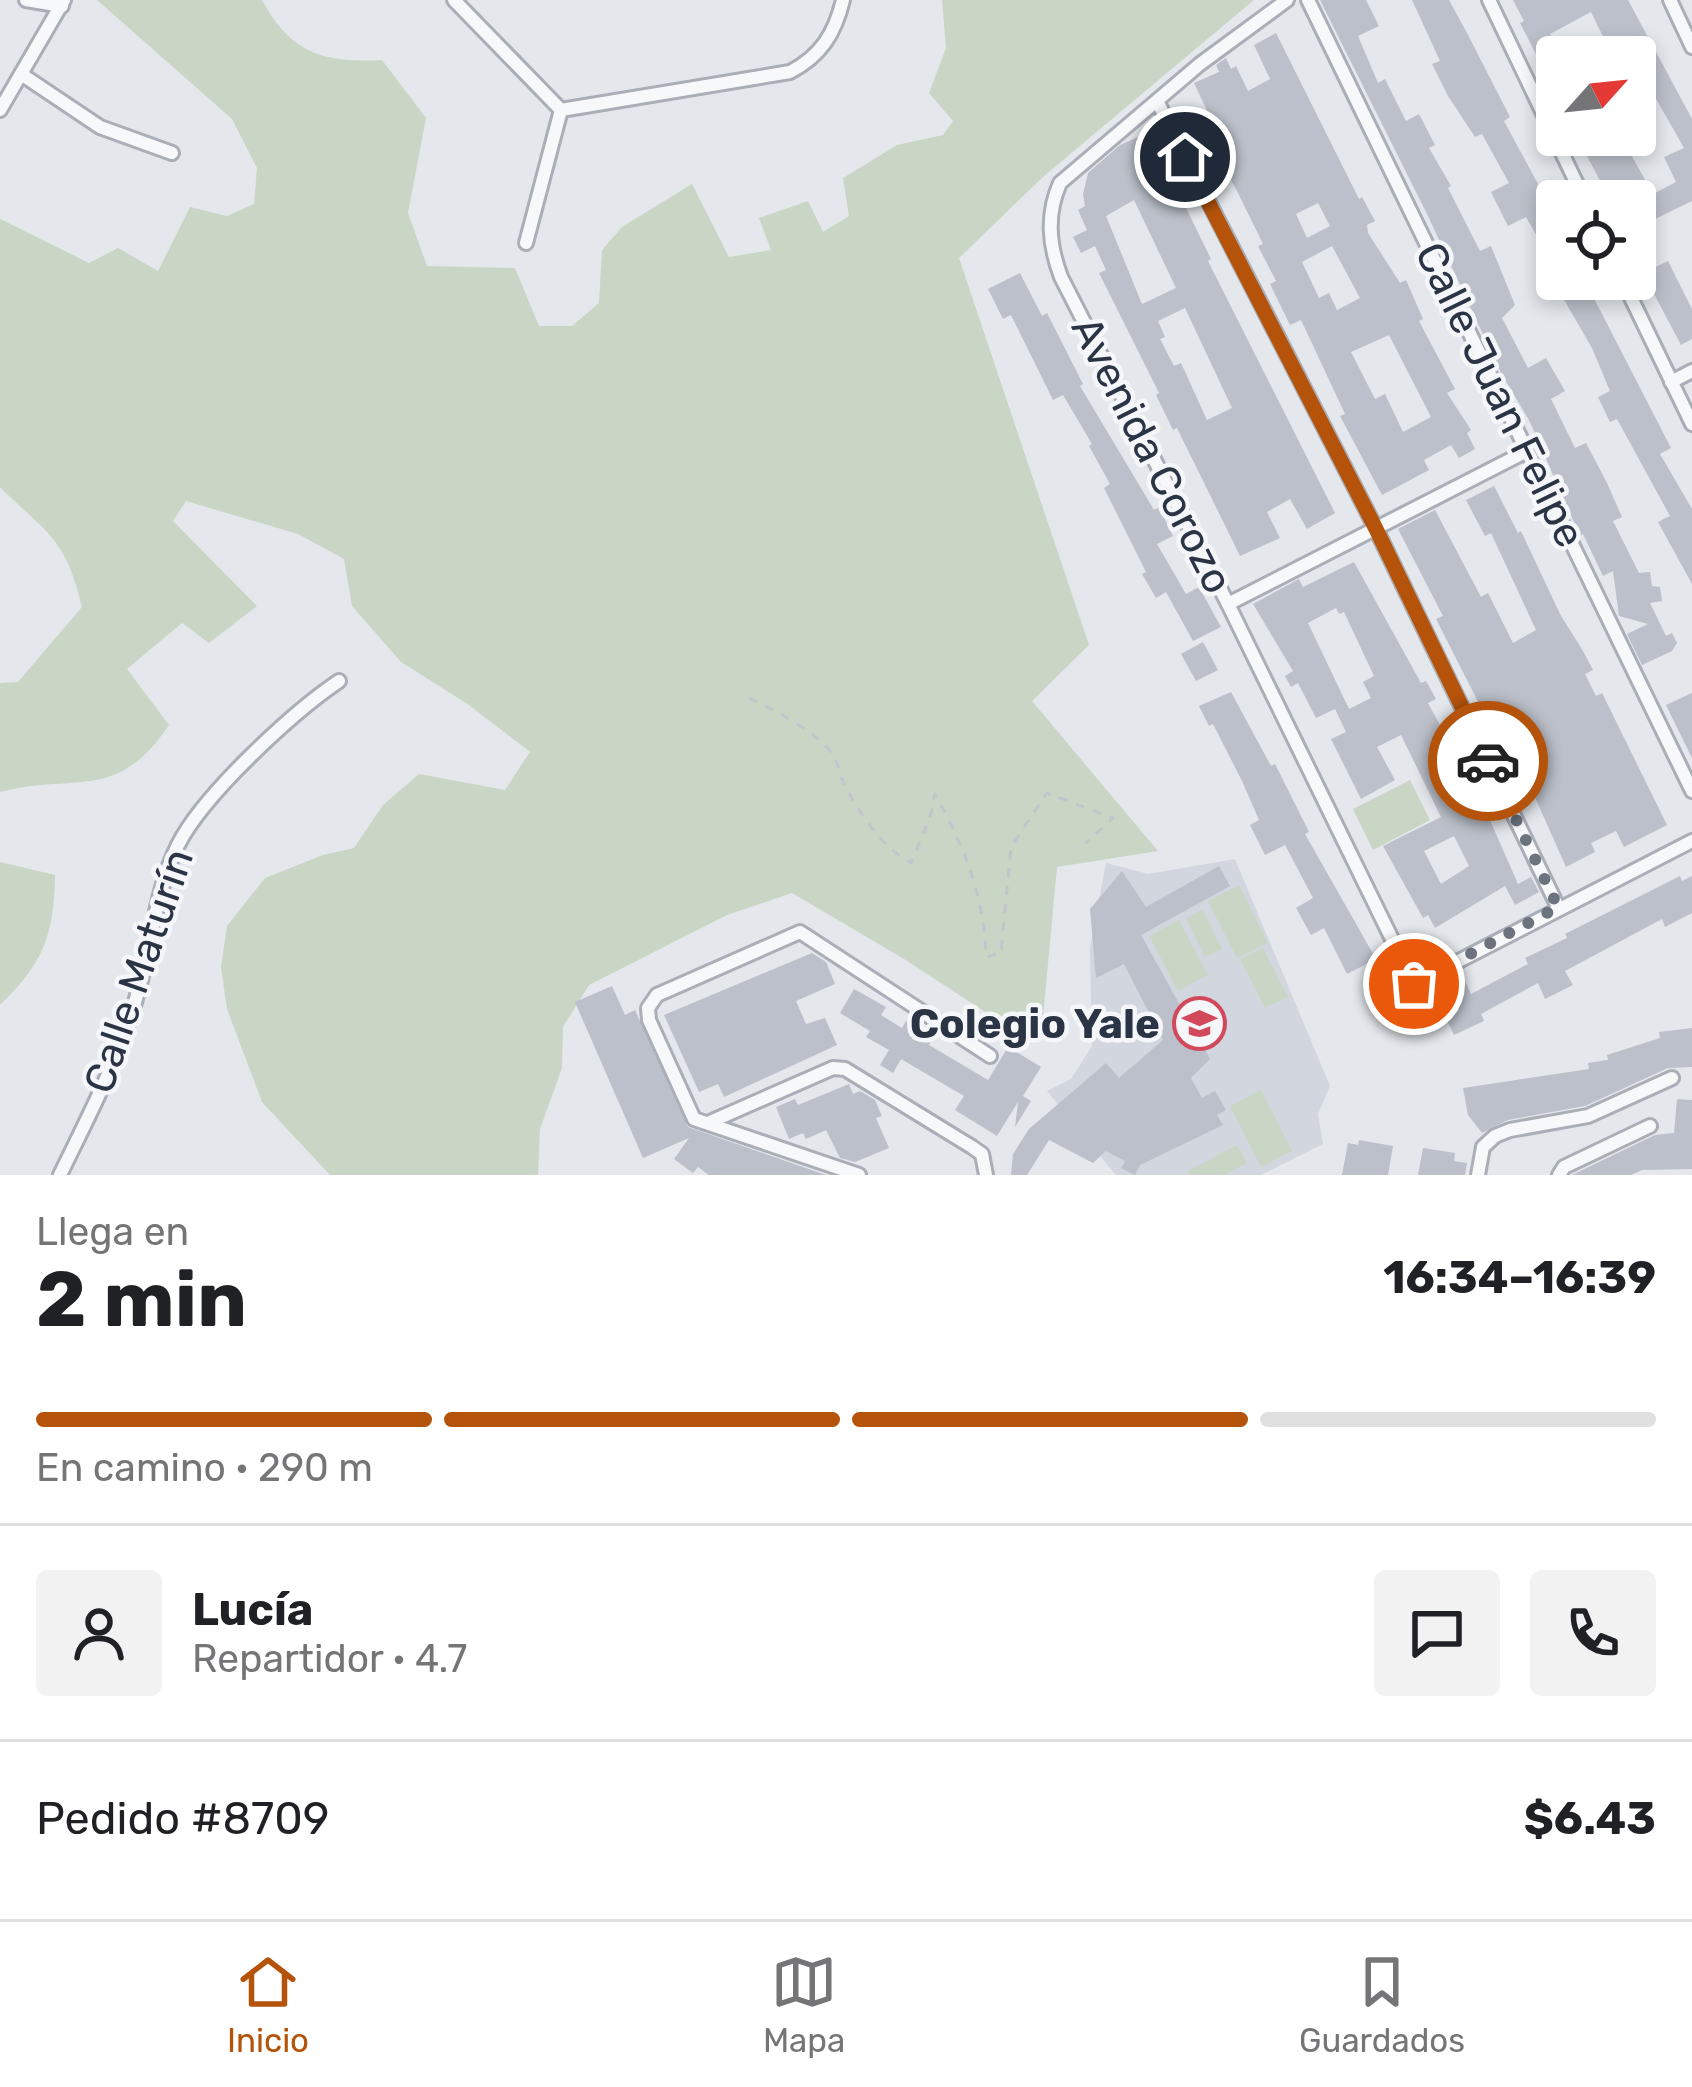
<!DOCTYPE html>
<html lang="es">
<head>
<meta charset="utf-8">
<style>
  :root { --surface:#fff; --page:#f2f2f2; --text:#202124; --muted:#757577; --line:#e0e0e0; --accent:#b45309 }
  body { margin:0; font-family:Rubik,sans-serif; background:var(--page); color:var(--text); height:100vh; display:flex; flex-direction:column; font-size:45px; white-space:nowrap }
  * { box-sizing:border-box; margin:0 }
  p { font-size:39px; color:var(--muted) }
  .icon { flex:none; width:66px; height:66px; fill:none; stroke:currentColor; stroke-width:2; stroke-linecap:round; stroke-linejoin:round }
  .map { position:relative; height:1175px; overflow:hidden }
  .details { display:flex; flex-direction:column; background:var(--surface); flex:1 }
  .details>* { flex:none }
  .needle { width:78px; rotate:63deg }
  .buttons { position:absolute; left:1536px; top:36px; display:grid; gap:24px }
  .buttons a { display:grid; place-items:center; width:120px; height:120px; border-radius:12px; background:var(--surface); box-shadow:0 6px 18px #0003; font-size:60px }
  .pin { position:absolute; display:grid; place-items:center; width:102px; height:102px; color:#fff; margin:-51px; border:6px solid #fff; border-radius:50%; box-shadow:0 3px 12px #0007 }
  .courier { position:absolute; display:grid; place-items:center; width:120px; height:120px; margin:-60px; border:9px solid #b45309; border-radius:50%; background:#fff; color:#222; box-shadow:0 3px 15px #0007 }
  .head em { font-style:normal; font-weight:700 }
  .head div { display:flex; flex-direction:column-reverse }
  .head { display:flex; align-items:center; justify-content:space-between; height:204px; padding:0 36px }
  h1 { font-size:78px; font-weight:700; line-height:90px }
  .bar { display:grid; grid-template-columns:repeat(4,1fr); gap:18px 12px; align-content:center; height:144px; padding:0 36px }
  .bar i { height:15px; border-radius:9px; background:var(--line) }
  .bar .selected { background:var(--accent) }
  .bar p { grid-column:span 4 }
  .line { display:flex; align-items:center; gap:30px; padding:0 36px; border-top:3px solid var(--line) }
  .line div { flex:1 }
  .round { display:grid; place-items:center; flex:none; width:126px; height:126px; border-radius:12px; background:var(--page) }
  .tab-bar { display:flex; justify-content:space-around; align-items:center; height:168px; border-top:3px solid var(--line); background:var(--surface); font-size:33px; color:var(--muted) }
  .tab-bar a { display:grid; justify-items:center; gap:6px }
  .tab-bar .selected { color:var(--accent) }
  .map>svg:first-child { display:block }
</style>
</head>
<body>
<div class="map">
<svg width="1692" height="1175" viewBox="0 0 1692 1175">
  <rect width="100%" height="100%" fill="#e4e7ec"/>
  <path fill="#d2d6de" d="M1235,859L1330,1086L1318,1114L1323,1144L1261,1175H1116L1047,1091L1071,1079L1092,1046L1090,948L1106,863L1148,874Z"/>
  <g fill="#c9d6c5">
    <path d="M97,0H262C291,54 324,63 382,60L426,118L408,213L427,266L515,268L539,326H572L599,303L602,250L622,227L692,184L729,257L771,250L759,218L808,201L823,232L849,216L843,178L897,145L943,135L953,121L929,93L946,48L942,0H1254L1044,176L959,258L1089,645L1032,701L1158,851L1057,867L1041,1039L1013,1030L904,959L792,893L727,915L589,985L563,1027L562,1068L540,1129L538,1175H330L262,1102L227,1009L221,967L227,926L265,878L323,855L354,848L383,805L419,774L505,790L530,752L469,705L401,662L352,606L344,559L298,534L186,501L173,521L257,606L209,643L182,623L127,669L169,725C116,804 75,772 0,792V683L18,682L82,607C65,536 48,535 0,487V219L89,263L118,248L158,271L190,207L227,216L254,204L257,168L232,119Z"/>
    <path d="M1410,780L1430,820L1373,850L1353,809Z"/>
    <path d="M0,862L55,875C54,936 43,963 0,1005Z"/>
    <path d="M1239,885L1268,943L1237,958L1208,901Z"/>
    <path d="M1203,910L1222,949L1205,957L1186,918Z"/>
    <path d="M1179,920L1208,975L1178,991L1149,936Z"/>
    <path d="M1263,948L1288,997L1265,1008L1240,959Z"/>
    <path d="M1261,1090L1292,1151L1261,1167L1230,1106Z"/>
    <path d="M1237,1145L1247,1163L1224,1175H1190L1188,1171Z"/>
  </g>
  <g fill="#bbc0ca" fill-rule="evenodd">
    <path d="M1320,0H1366L1379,26L1358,36L1378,83L1385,79L1406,121L1419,114L1435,145L1429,148L1451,186L1448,188L1480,251L1491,246L1515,305L1502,318L1528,368L1546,358L1565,391L1551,399L1575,448L1586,443L1607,483L1622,517L1613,521L1639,573L1650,572L1652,586L1660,587L1662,601L1650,603L1666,636L1672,633L1677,643L1672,651L1642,665L1627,634L1648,624L1619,616L1613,571L1603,576L1583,534L1580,536L1529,420L1501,373L1427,214Z"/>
    <path d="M1412,0H1449L1467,33L1510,117L1504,121L1557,219V271L1526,217L1508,226L1491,192L1509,183L1482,134L1475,137L1448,96L1432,64L1440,61Z"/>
    <path d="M1513,0H1628L1692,119V201L1645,224L1654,241L1635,251V201H1611L1581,145L1601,135H1620L1653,194L1676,182L1664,157L1684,148L1655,97L1640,104L1635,94V57H1613L1591,12L1550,34L1557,48L1538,58L1520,23L1524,21Z"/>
    <path d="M1276,33L1359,199L1362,197L1375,221L1367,225L1368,233L1400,283L1406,280L1423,319L1419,321L1455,389L1447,393L1471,430L1467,433L1475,449L1459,458L1451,445L1424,460L1429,470L1382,495L1340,416L1345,414L1301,320L1290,325L1270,284L1276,281L1258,246L1263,244L1237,191L1217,155L1212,157L1194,123L1209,115L1194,83L1219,72L1216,65L1226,58L1231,69L1236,66L1248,91L1270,79L1254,45ZM1318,203L1330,226L1307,238L1296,214ZM1332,246L1360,298L1337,310L1329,293L1319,298L1302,262ZM1389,335L1431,417L1403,432L1385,394L1375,399L1351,352Z"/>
    <path d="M1149,132L1211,259L1208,261L1335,513L1307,529L1290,499L1267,512L1280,538L1240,556L1177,428L1173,430L1156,395L1159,393L1099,273L1106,270L1095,246L1081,253L1073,237L1087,230L1078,210L1085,206L1083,194L1088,173L1120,145ZM1134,200L1176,288L1142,304L1106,216ZM1185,308L1232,408L1207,420L1181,363L1174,366L1160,339L1165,337L1158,321Z"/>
    <path d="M1668,261L1692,309V339L1681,345L1643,273Z"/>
    <path d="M1020,273L1042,316L1047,313L1083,384L1080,386L1154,510L1159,507L1173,536L1157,544L1186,594L1199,587L1221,627L1193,641L1166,592L1156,598L1142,574L1146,572L1104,488L1110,484L1089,446L1092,444L1063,395L1053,400L1011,315L1003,319L988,289Z"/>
    <path d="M1552,279H1584L1671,448L1660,454L1692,509V584L1658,522L1670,516L1617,419L1610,422L1598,397L1610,391L1592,348Z"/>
    <path d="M1494,486L1518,533L1521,531L1561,616L1583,651L1593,670L1585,674L1596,696L1602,693L1667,825L1624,847L1616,831L1591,843L1595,852L1566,867L1530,786L1545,778L1533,756L1516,765L1502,739L1498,741L1436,619L1443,616L1398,529L1435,510L1481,597L1488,593L1513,643L1536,630L1491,533L1485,536L1466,500Z"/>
    <path d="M1354,562L1421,683L1426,681L1436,699L1428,703L1485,809L1518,884L1531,877L1539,892L1515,905L1505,886L1435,928L1428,915L1423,918L1383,846L1441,817L1401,735L1377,747L1395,780L1361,799L1331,739L1346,732L1335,709L1316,718L1298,683L1291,687L1285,676L1293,671L1253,604L1299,579L1303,587ZM1336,608L1339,614L1344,612L1374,676L1363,682L1371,698L1349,709L1308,623ZM1454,836L1469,866L1441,884L1424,851Z"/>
    <path d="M1203,642L1218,670L1196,681L1181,654Z"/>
    <path d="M1231,692L1271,766L1275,764L1309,832L1305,834L1376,959L1347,974L1324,928L1311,935L1296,908L1313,898L1285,845L1265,855L1250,825L1259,820L1242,781L1213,724L1209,726L1199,706Z"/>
    <path d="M1692,693V758L1666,705Z"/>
    <path d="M1219,866L1230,886L1141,935L1210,1059L1191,1078L1202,1098L1215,1091L1226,1110L1217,1115L1223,1125L1140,1165L1135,1175L1121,1168L1125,1161L1106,1151L1093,1163L1049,1140L1027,1175H1011L1013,1154L1029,1129L1106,1063L1119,1078L1163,1040L1124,964L1096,978L1090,909L1122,871L1146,907Z"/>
    <path d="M1680,876L1682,881L1692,876V913L1665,927L1662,919L1565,971L1573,985L1545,999L1538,983L1481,1014L1484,1021L1454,1035L1440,1005L1418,1003L1465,981L1471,994L1528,964L1525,958L1567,938L1565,934Z"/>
    <path d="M812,953L826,962L835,984L796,1001L806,1024L825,1018L837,1045L724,1097L718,1084L699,1092L664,1015Z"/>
    <path d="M612,986L625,1015L635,1010L688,1127L826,1175H709L698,1167L693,1173L674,1159L689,1138L643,1158L575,1002Z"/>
    <path d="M854,989L886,1007L881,1015L902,1028L906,1021L933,1037L929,1045L988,1080L1008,1047L1041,1067L1023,1096L1031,1101L1015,1127L1018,1102L997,1136L955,1110L964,1096L901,1059L893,1073L880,1065L889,1050L866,1037L870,1031L840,1013Z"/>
    <path d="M1692,1028V1067L1668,1068L1585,1106L1508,1120L1482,1133L1468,1115L1463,1088L1589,1069L1588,1063L1608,1060L1607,1055L1660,1038L1659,1032Z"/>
    <path d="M849,1084L853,1094L860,1091L875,1100L882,1116L876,1118L889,1148L855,1162L840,1158L826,1130L806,1139L803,1133L789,1139L776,1107L795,1099L798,1105Z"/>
    <path d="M1677,1099L1692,1100V1169L1642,1170L1631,1175H1572L1655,1135L1674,1133Z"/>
    <path d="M1359,1140L1393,1146L1388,1175H1342L1348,1143L1358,1145Z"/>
    <path d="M1423,1148L1455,1153L1454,1161L1467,1163L1465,1175H1418Z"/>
  </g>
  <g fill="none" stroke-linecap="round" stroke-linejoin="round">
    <defs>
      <g id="minor">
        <path d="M26,0L62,6"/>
        <path d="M454,0L561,110"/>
        <path d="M1287,0L1200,64L1060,183C1046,215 1049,245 1061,277L1228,604L1414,984L1692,841"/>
        <path d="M1308,0L1692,791"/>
        <path d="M1489,0L1585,201"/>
        <path d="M1670,0L1692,47"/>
        <path d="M21,74L100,127L172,153"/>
        <path d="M1157,101L1376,529L1558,907"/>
        <path d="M0,110L64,0"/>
        <path d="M561,110L790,72C821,56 835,33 843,0"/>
        <path d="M526,243L561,110"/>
        <path d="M1622,279L1692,424"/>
        <path d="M1671,382L1692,371"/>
        <path d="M1228,604L1527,451"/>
        <path d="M710,1122L833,1068L845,1069L972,1147L982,1154L986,1175"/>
        <path d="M60,1175C89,1115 122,1053 139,988C152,940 156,890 178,845C203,795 292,713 339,681"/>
        <path d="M859,1175L694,1119L649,1020L648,1008L657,995L800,932L990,1056"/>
        <path d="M1478,1175L1483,1147L1495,1136L1510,1130L1588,1116L1672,1078"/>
        <path d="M1559,1175L1564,1167L1650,1126"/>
      </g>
    </defs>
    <use href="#minor" stroke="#a9aeb7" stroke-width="18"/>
    <path stroke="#c2c5cb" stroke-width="3" stroke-dasharray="9 9" stroke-linecap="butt" d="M749,698C774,710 821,733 834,757C839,765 840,776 844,784C859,812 882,848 911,863L930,817L935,794C965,848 984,896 986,957L1001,953L1011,847L1047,793L1113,818L1086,843"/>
    <use href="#minor" stroke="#f7f8fa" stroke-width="12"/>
  </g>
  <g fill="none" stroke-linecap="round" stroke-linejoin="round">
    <path stroke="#6c737f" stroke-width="12" stroke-dasharray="0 21.6" d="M1414,984L1558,907L1488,761"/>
    <path stroke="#b45309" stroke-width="15" d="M1185,157L1376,529L1488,761"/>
  </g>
  <defs>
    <symbol id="school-ring" viewBox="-11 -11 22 22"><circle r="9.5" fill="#f4f6f9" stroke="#d1495b" stroke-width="1.5"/><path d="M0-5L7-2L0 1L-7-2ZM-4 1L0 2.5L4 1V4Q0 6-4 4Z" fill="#d1495b"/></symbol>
  </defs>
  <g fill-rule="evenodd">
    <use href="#school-ring" x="1170" y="994" width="59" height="59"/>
  </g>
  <g text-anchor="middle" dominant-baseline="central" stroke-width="9" stroke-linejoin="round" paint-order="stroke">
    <g font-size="42" fill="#2b3445" stroke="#f4f6f9">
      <text transform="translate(1500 395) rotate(64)">Calle Juan Felipe</text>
      <text transform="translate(1152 455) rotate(63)">Avenida Corozo</text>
      <text transform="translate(139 971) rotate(-71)">Calle Maturín</text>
    </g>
    <g font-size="42" font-weight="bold" fill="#2b3445" stroke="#f4f6f9" text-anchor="end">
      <text x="1160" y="1024">Colegio Yale</text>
    </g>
  </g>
</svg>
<div class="buttons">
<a><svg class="needle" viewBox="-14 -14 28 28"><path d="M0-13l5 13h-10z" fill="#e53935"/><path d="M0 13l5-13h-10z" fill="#757577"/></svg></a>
<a><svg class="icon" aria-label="locate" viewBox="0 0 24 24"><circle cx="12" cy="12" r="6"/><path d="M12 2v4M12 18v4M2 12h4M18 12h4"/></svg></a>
</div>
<div class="pin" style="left:1414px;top:984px;background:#ea580c"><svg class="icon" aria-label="bag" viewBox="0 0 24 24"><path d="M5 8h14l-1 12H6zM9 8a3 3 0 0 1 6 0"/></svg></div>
<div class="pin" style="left:1185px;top:157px;background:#1f2937"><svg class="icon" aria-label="home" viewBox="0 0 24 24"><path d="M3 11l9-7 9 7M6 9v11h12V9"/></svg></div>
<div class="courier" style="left:1488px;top:761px"><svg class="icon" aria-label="car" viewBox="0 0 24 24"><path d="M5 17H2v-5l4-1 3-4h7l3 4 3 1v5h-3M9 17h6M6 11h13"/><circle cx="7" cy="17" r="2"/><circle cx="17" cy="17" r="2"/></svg></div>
</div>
<section class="details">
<div class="head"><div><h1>2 min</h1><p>Llega en</p></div><em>16:34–16:39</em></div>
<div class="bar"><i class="selected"></i><i class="selected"></i><i class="selected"></i><i></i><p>En camino · 290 m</p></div>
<div class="line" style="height:216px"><a class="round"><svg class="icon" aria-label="person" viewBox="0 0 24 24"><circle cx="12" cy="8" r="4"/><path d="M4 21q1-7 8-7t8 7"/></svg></a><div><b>Lucía</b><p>Repartidor · 4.7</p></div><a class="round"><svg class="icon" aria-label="chat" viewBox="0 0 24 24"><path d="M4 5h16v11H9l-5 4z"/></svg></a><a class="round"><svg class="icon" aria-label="phone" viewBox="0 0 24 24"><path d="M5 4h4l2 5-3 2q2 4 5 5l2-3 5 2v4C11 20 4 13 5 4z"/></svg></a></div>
<div class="line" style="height:156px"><div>Pedido #8709</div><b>$6.43</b></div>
</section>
<nav class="tab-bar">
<a class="selected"><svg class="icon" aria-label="home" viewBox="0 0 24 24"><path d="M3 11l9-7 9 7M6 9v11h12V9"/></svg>Inicio</a>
<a><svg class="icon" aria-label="map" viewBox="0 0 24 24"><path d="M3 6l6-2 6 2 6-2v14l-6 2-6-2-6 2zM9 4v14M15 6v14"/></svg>Mapa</a>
<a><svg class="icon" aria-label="saved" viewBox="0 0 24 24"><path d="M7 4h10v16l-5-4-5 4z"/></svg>Guardados</a>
</nav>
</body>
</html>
